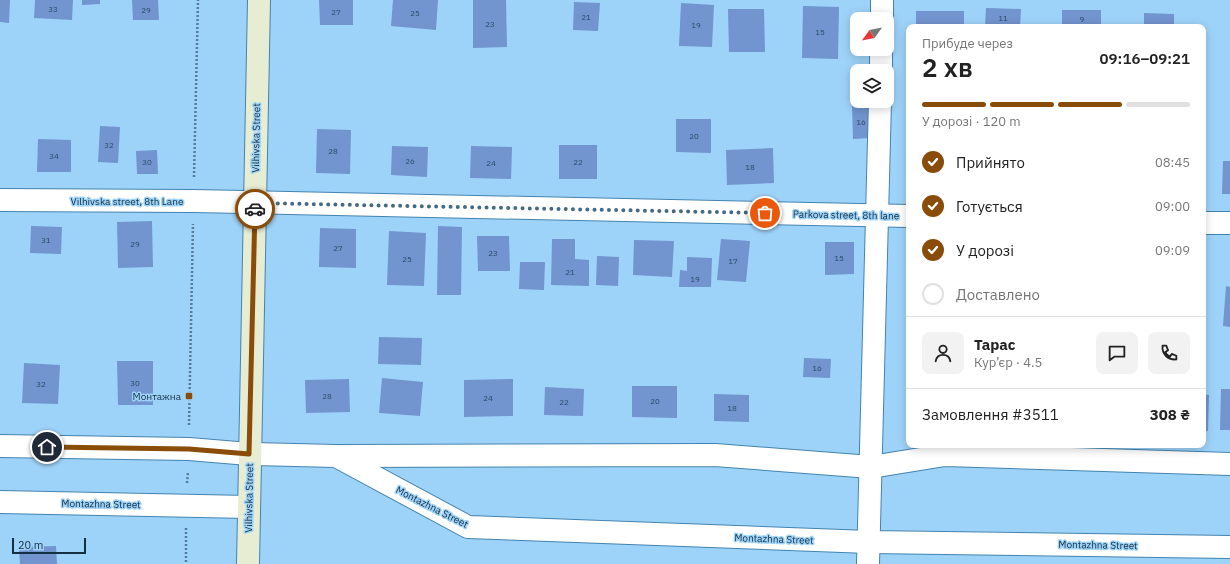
<!DOCTYPE html>
<html lang="uk">
<head>
<meta charset="utf-8">
<style>
  :root { --surface:#fff; --page:#f2f2f2; --text:#222; --muted:#767676; --line:#e0e0e0; --accent:#894d09 }
  body { margin:0; font-family:"IBM Plex Sans",sans-serif; background:var(--page); color:var(--text); height:100vh; display:flex; flex-direction:column; font-size:15px; white-space:nowrap }
  * { box-sizing:border-box; margin:0 }
  p { font-size:13px; color:var(--muted) }
  .icon { flex:none; width:22px; height:22px; fill:none; stroke:currentColor; stroke-width:2; stroke-linecap:round; stroke-linejoin:round }
  .map { position:relative; flex:1; overflow:hidden }
  .drawer { position:absolute; left:906px; top:24px; width:300px; height:424px; display:flex; flex-direction:column; background:var(--surface); border-radius:8px; box-shadow:0 2px 10px #0003 }
  .drawer>* { flex:none }
  .needle { width:26px; rotate:237deg }
  .fabs { position:absolute; left:850px; top:12px; display:grid; gap:8px }
  .fabs a { display:grid; place-items:center; width:44px; height:44px; border-radius:8px; background:var(--surface); box-shadow:0 2px 10px #0003; font-size:20px }
  .scale { position:absolute; left:12px; bottom:10px; width:74px; box-sizing:border-box; padding-left:4px; border:2px solid #143043; border-top:0; font-size:11px; line-height:14px; white-space:nowrap; color:#143043; -webkit-text-stroke:3px #9ed3f9; paint-order:stroke }
  .pin { position:absolute; display:grid; place-items:center; width:34px; height:34px; color:#fff; margin:-17px; border:2px solid #fff; border-radius:50%; box-shadow:0 1px 4px #0007 }
  .courier { position:absolute; display:grid; place-items:center; width:40px; height:40px; margin:-20px; border:3px solid #894d09; border-radius:50%; background:#fff; color:#222; box-shadow:0 1px 5px #0007 }
  .headline em { font-style:normal; font-weight:600 }
  .headline div { display:flex; flex-direction:column-reverse }
  .headline { display:flex; align-items:center; justify-content:space-between; height:68px; padding:0 16px }
  h1 { font-size:26px; font-weight:600; line-height:30px }
  .bar { display:grid; grid-template-columns:repeat(4,1fr); gap:6px 4px; align-content:center; height:48px; padding:0 16px }
  .bar i { height:5px; border-radius:3px; background:var(--line) }
  .bar .selected { background:var(--accent) }
  .bar p { grid-column:span 4 }
  .line { display:flex; align-items:center; gap:10px; padding:0 16px; border-top:1px solid var(--line) }
  .line div { flex:1 }
  .round { display:grid; place-items:center; flex:none; width:42px; height:42px; border-radius:8px; background:var(--page) }
  ol { padding:0 16px; list-style:none }
  li { display:flex; align-items:center; gap:12px; height:44px }
  li p { margin-inline-start:auto }
  li .icon { padding:4px; border-radius:50%; background:var(--accent); color:#fff; stroke-width:4 }
  li:last-child { color:var(--muted) }
  li i { width:22px; height:22px; border:2px solid var(--line); border-radius:50% }
  .map>svg:first-child { display:block }
</style>
</head>
<body>
<div class="map">
<svg width="1230" height="564" viewBox="0 0 1230 564">
  <rect width="100%" height="100%" fill="#9ed3f9"/>
  <g fill="#7294cf">
    <path d="M0,0H10L9,23L0,22Z"/>
    <path d="M35,0H73L72,20L34,18Z"/>
    <path d="M82,0H100V4L82,5Z"/>
    <path d="M132,0H158L159,20H133Z"/>
    <path d="M319,0H353V25H320Z"/>
    <path d="M393,0H438L436,30L391,26Z"/>
    <path d="M473,0H506L507,47L473,48Z"/>
    <path d="M574,2L600,3L598,31L573,30Z"/>
    <path d="M681,3L714,5L712,47L679,46Z"/>
    <path d="M803,6L839,7L838,59L802,58Z"/>
    <path d="M986,8L1021,9L1020,27H985Z"/>
    <path d="M728,9H764L765,52H729Z"/>
    <rect x="1062" y="10" width="39" height="17"/>
    <rect x="916" y="11" width="48" height="16"/>
    <path d="M1144,13L1174,14V27H1144Z"/>
    <path d="M852,105H869L870,138L853,139Z"/>
    <path d="M676,119H711V153L676,152Z"/>
    <path d="M100,126L120,127L118,163L98,162Z"/>
    <path d="M317,129L351,130L350,174L316,173Z"/>
    <path d="M38,139L71,140V172H37Z"/>
    <rect x="559" y="145" width="38" height="34"/>
    <path d="M392,146L428,147L427,177L391,175Z"/>
    <path d="M471,146L512,147L511,179L470,178Z"/>
    <path d="M773,148L774,183L727,185L726,150Z"/>
    <path d="M157,150L158,174H137L136,151Z"/>
    <rect x="906" y="154" width="3" height="32"/>
    <path d="M1223,161H1230V194H1222Z"/>
    <path d="M152,221L153,267L118,268L117,222Z"/>
    <path d="M31,226L62,227L61,254L30,253Z"/>
    <path d="M438,226L462,227L461,295H437Z"/>
    <path d="M320,228L356,229V268L319,267Z"/>
    <path d="M389,231L426,233L424,286L387,285Z"/>
    <path d="M477,236H509L510,271H478Z"/>
    <path d="M552,239H575V259L589,260V286L551,285Z"/>
    <path d="M721,239L750,241L746,282L717,280Z"/>
    <path d="M634,240L674,241L672,277L633,275Z"/>
    <path d="M825,242H854V274L825,275Z"/>
    <path d="M597,256L619,257L618,286L596,285Z"/>
    <path d="M687,257L712,258L711,287H679L680,270L687,271Z"/>
    <path d="M520,262H545L544,290L519,289Z"/>
    <path d="M1226,286L1230,287V327L1223,326Z"/>
    <path d="M379,337L422,338L421,365L378,364Z"/>
    <path d="M804,358L831,359L830,378L803,377Z"/>
    <path d="M117,361H153V405H118Z"/>
    <path d="M24,363L60,365L58,404L22,403Z"/>
    <path d="M382,378L423,382L420,416L379,413Z"/>
    <path d="M349,379L350,412L306,413L305,380Z"/>
    <path d="M513,379V416L464,417V380Z"/>
    <path d="M632,386H677V418L632,417Z"/>
    <path d="M545,387L584,389L583,416L544,415Z"/>
    <path d="M1221,389H1230V430H1220Z"/>
    <path d="M908,391H909V420H907Z"/>
    <path d="M714,394L749,395V422L714,421Z"/>
    <path d="M1203,394L1209,395L1208,431H1203Z"/>
    <path d="M56,546L57,564H20L19,547Z"/>
  </g>
  <g fill="none" stroke-linecap="round" stroke-linejoin="round">
    <defs>
      <g id="street">
        <path d="M882,19V0"/>
        <path d="M881,71V49"/>
        <path d="M0,200L193,201L909,216"/>
        <path d="M1203,223H1230"/>
        <path d="M0,446L189,449L249,454L336,456L468,527L869,542L1230,547"/>
        <path d="M339,456L715,455L871,467L945,455L1230,464"/>
        <path d="M0,502L249,507"/>
        <path d="M868,564L880,101"/>
      </g>
      <path id="secondary" d="M248,564L259,0"/>
    </defs>
    <use href="#street" stroke="#4283b0" stroke-width="24"/>
    <use href="#secondary" stroke="#4283b0" stroke-width="24"/>
    <g stroke="#547b97" stroke-width="2.5" stroke-dasharray="2 2" stroke-linecap="butt">
      <path d="M194,177L198,0"/>
      <path d="M189,425L193,224"/>
      <path d="M187,483L188,472"/>
      <path d="M186,528V564"/>
    </g>
    <use href="#street" stroke="#fff" stroke-width="22"/>
    <use href="#secondary" stroke="#e6edd3" stroke-width="22"/>
  </g>
  <g fill="none" stroke-linecap="round" stroke-linejoin="round">
    <path stroke="#446983" stroke-width="4" stroke-dasharray="0 7.2" d="M255,209V203L765,213"/>
    <path stroke="#894d09" stroke-width="5" d="M47,447L189,449L249,454L255,209"/>
  </g>
  <rect fill="#894d09" stroke="#9ed3f9" stroke-width="1.5" x="185" y="392" width="8" height="8" rx="2"/>
  <g text-anchor="middle" dominant-baseline="central" stroke-width="3" stroke-linejoin="round" paint-order="stroke">
    <g font-size="8" fill="#2c4966">
      <text x="53" y="9">33</text>
      <text x="146" y="10">29</text>
      <text x="336" y="12">27</text>
      <text x="415" y="13">25</text>
      <text x="586" y="17">21</text>
      <text x="1003" y="18">11</text>
      <text x="1082" y="19">9</text>
      <text x="490" y="24">23</text>
      <text x="696" y="25">19</text>
      <text x="820" y="32">15</text>
      <text x="861" y="122">16</text>
      <text x="694" y="136">20</text>
      <text x="109" y="145">32</text>
      <text x="333" y="151">28</text>
      <text x="54" y="156">34</text>
      <text x="410" y="161">26</text>
      <text x="147" y="162">30</text>
      <text x="578" y="162">22</text>
      <text x="491" y="163">24</text>
      <text x="750" y="167">18</text>
      <text x="46" y="240">31</text>
      <text x="135" y="244">29</text>
      <text x="338" y="248">27</text>
      <text x="493" y="253">23</text>
      <text x="839" y="258">15</text>
      <text x="407" y="259">25</text>
      <text x="733" y="261">17</text>
      <text x="570" y="272">21</text>
      <text x="695" y="279">19</text>
      <text x="817" y="368">16</text>
      <text x="135" y="383">30</text>
      <text x="41" y="384">32</text>
      <text x="327" y="396">28</text>
      <text x="488" y="398">24</text>
      <text x="655" y="401">20</text>
      <text x="564" y="402">22</text>
      <text x="732" y="408">18</text>
    </g>
    <g font-size="10" fill="#143043" stroke="#9ed3f9">
      <text transform="translate(256 138) rotate(-89)">Vilhivska Street</text>
      <text x="127" y="201">Vilhivska street, 8th Lane</text>
      <text transform="translate(846 215) rotate(1)">Parkova street, 8th lane</text>
      <text transform="translate(249 498) rotate(-89)">Vilhivska Street</text>
      <text transform="translate(101 504) rotate(1)">Montazhna Street</text>
      <text transform="translate(432 507) rotate(27)">Montazhna Street</text>
      <text transform="translate(774 539) rotate(2)">Montazhna Street</text>
      <text transform="translate(1098 545) rotate(1)">Montazhna Street</text>
    </g>
    <g font-size="10" fill="#143043" stroke="#9ed3f9" text-anchor="end">
      <text x="181" y="396">Монтажна</text>
    </g>
  </g>
</svg>
<div class="fabs">
<a><svg class="needle" viewBox="-14 -14 28 28"><path d="M0-13l5 13h-10z" fill="#e53935"/><path d="M0 13l5-13h-10z" fill="#767676"/></svg></a>
<a><svg class="icon" aria-label="layers" viewBox="0 0 24 24"><path d="M12 4l9 5-9 5-9-5zM3 14l9 5 9-5"/></svg></a>
</div>
<div class="scale">20 m</div>
<div class="pin" style="left:765px;top:213px;background:#ea580c"><svg class="icon" aria-label="bag" viewBox="0 0 24 24"><path d="M5 8h14l-1 12H6zM9 8a3 3 0 0 1 6 0"/></svg></div>
<div class="pin" style="left:47px;top:447px;background:#1f2937"><svg class="icon" aria-label="home" viewBox="0 0 24 24"><path d="M3 11l9-7 9 7M6 9v11h12V9"/></svg></div>
<div class="courier" style="left:255px;top:209px"><svg class="icon" aria-label="car" viewBox="0 0 24 24"><path d="M5 17H2v-5l4-1 3-4h7l3 4 3 1v5h-3M9 17h6M6 11h13"/><circle cx="7" cy="17" r="2"/><circle cx="17" cy="17" r="2"/></svg></div>
<section class="drawer">
<div class="headline"><div><h1>2 хв</h1><p>Прибуде через</p></div><em>09:16–09:21</em></div>
<div class="bar"><i class="selected"></i><i class="selected"></i><i class="selected"></i><i></i><p>У дорозі · 120 m</p></div>
<ol>
<li><svg class="icon" aria-label="check" viewBox="0 0 24 24"><path d="M5 12l5 5 9-10"/></svg>Прийнято<p>08:45</p></li>
<li><svg class="icon" aria-label="check" viewBox="0 0 24 24"><path d="M5 12l5 5 9-10"/></svg>Готується<p>09:00</p></li>
<li><svg class="icon" aria-label="check" viewBox="0 0 24 24"><path d="M5 12l5 5 9-10"/></svg>У дорозі<p>09:09</p></li>
<li><i></i>Доставлено</li>
</ol>
<div class="line" style="height:72px"><a class="round"><svg class="icon" aria-label="person" viewBox="0 0 24 24"><circle cx="12" cy="8" r="4"/><path d="M4 21q1-7 8-7t8 7"/></svg></a><div><b>Тарас</b><p>Кур’єр · 4.5</p></div><a class="round"><svg class="icon" aria-label="chat" viewBox="0 0 24 24"><path d="M4 5h16v11H9l-5 4z"/></svg></a><a class="round"><svg class="icon" aria-label="phone" viewBox="0 0 24 24"><path d="M5 4h4l2 5-3 2q2 4 5 5l2-3 5 2v4C11 20 4 13 5 4z"/></svg></a></div>
<div class="line" style="height:52px"><div>Замовлення #3511</div><b>308 ₴</b></div>
</section>
</div>
</body>
</html>
